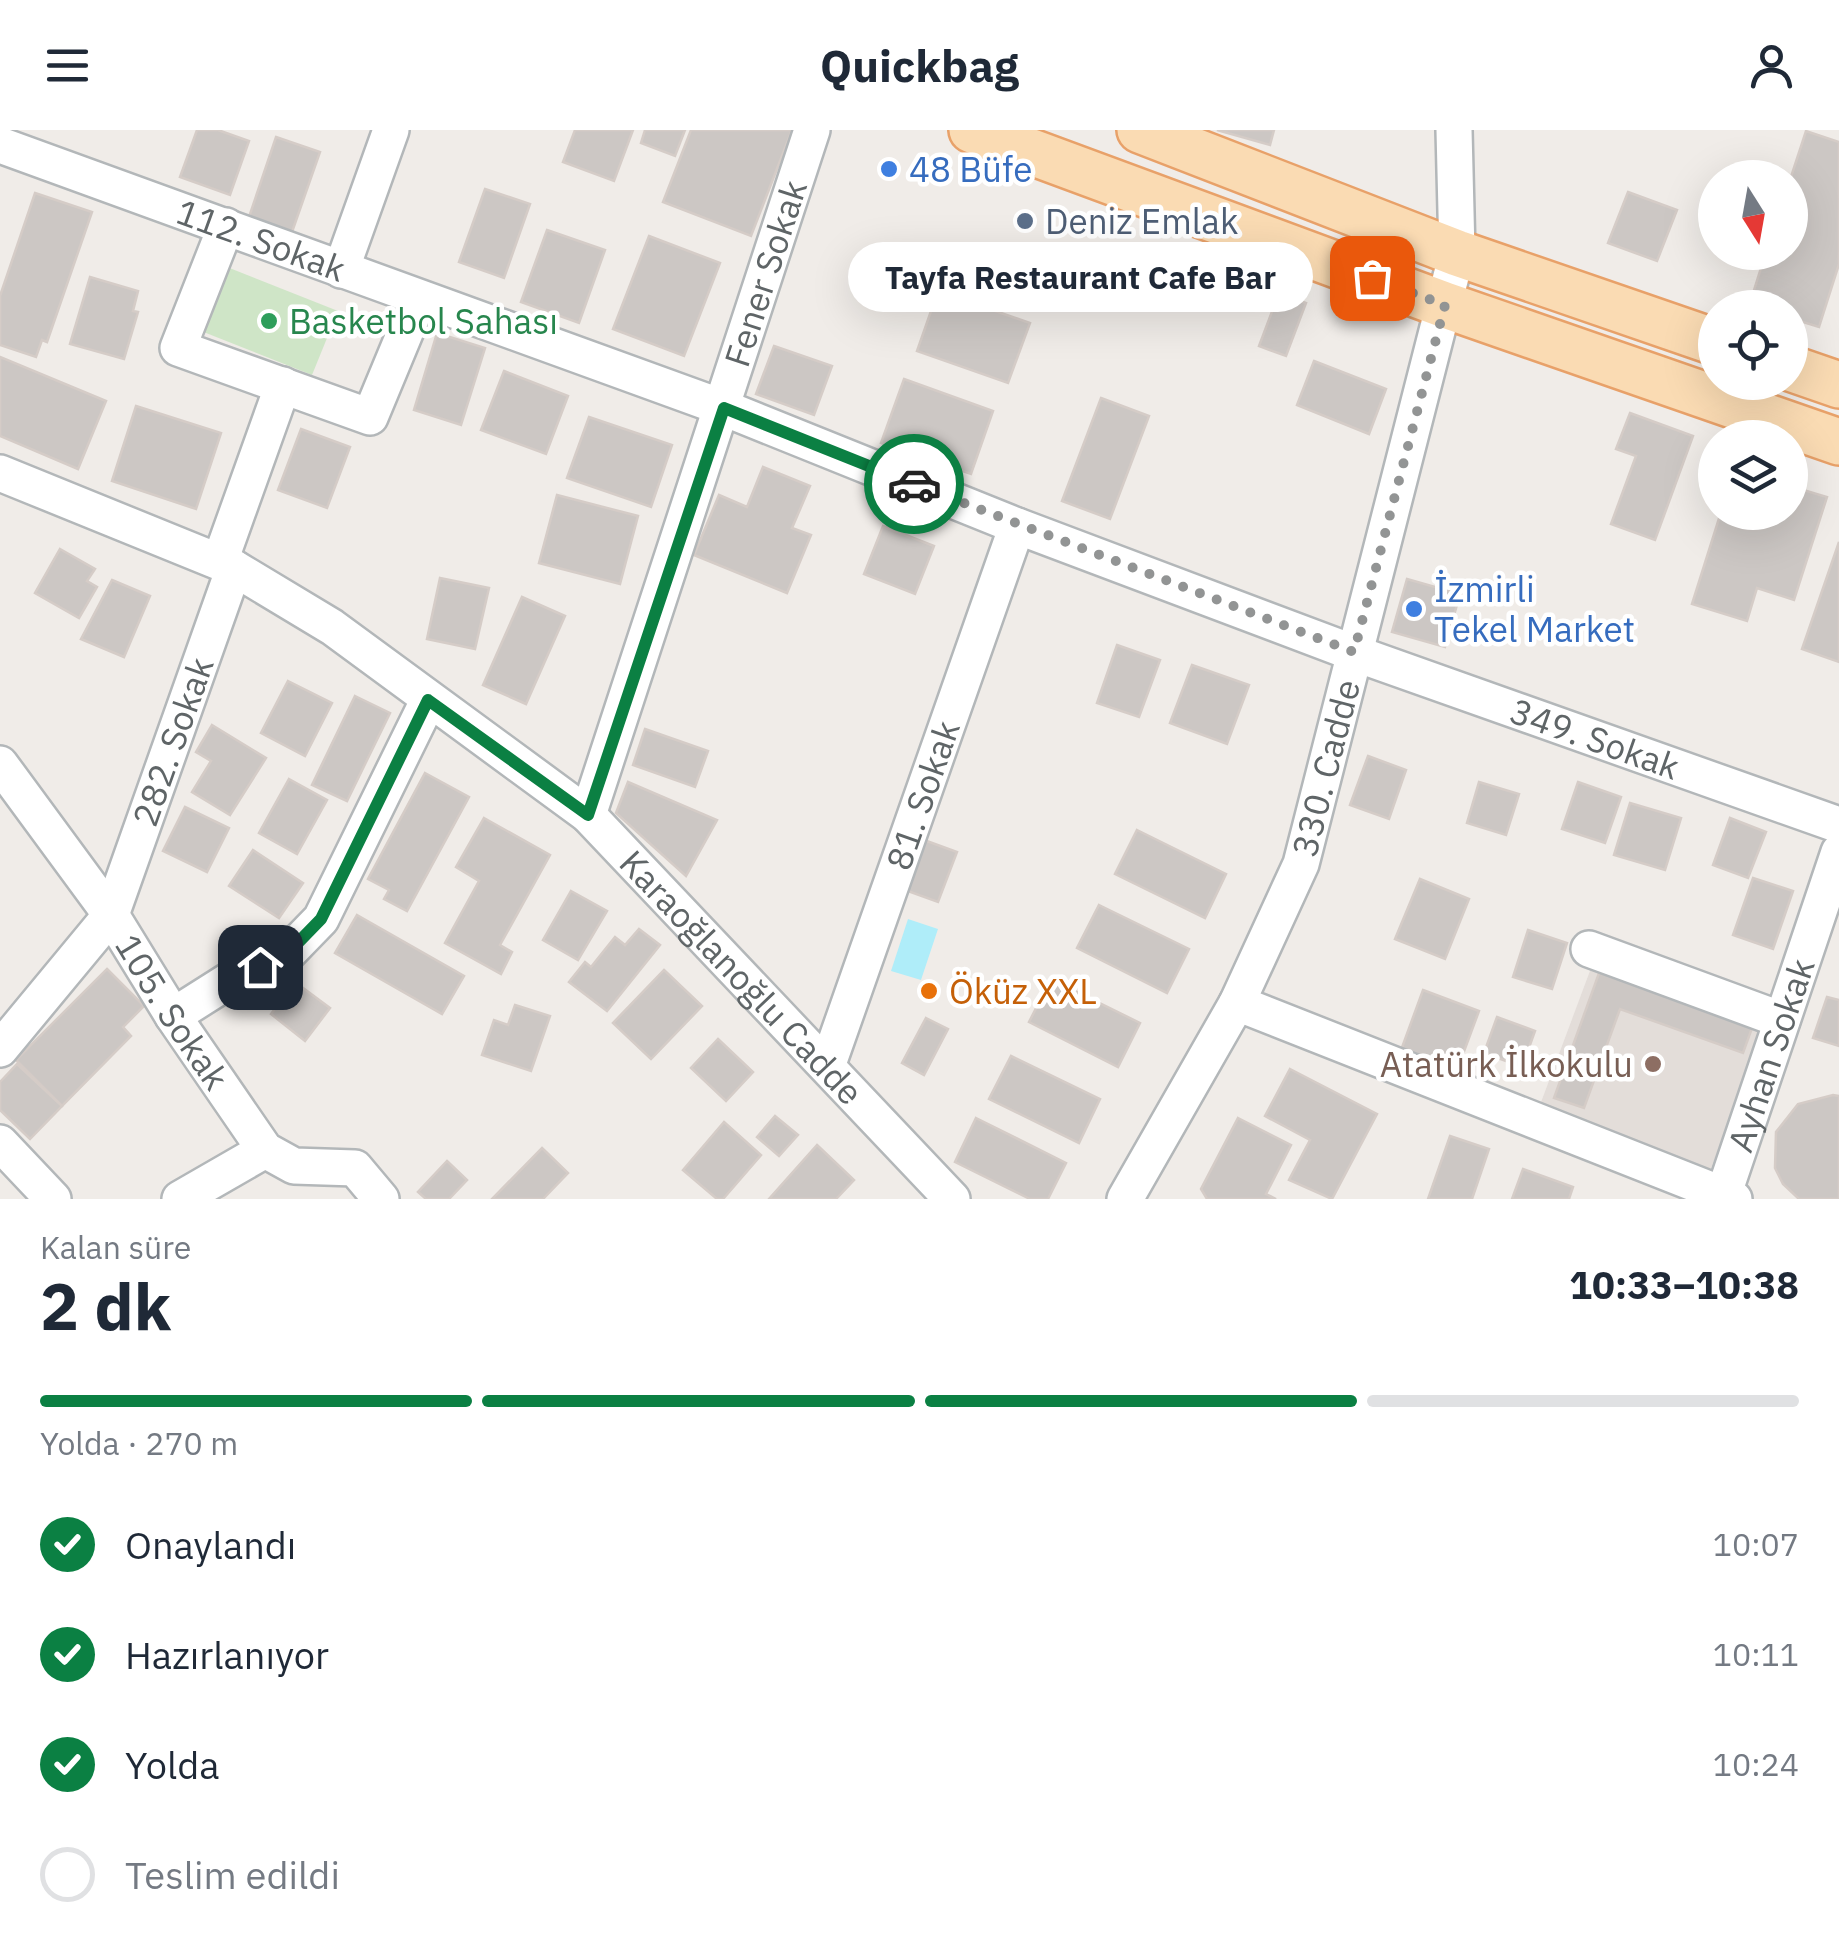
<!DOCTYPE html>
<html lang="tr">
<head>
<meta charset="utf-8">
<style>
  :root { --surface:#fff; --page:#f2f2f3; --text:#1f2937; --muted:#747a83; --line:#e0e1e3; --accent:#0b8043 }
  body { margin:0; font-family:"IBM Plex Sans",sans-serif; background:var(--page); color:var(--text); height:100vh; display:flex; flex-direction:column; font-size:38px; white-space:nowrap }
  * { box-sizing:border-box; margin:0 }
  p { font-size:32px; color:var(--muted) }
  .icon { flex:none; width:55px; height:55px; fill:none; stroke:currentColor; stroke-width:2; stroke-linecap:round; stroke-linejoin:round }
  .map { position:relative; height:1069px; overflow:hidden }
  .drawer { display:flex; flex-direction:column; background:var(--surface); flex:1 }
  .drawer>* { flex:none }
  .needle { width:65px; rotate:169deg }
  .buttons { position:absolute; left:1698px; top:30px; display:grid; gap:20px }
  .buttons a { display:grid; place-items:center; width:110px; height:110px; border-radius:50%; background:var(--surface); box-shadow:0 10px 40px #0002; font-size:50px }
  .pin { position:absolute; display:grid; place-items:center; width:85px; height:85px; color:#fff; margin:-42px; border-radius:20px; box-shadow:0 5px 15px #0006 }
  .courier { position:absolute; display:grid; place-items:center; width:100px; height:100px; margin:-50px; border:8px solid #0b8043; border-radius:50%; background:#fff; color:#222; box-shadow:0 2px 12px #0007 }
  .bubble { position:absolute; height:70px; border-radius:35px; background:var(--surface); box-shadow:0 10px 40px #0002; font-size:32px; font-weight:800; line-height:70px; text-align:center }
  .summary em { font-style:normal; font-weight:800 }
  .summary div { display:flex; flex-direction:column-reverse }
  .summary { display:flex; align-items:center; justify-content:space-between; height:170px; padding:0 40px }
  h1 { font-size:65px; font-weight:800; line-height:75px }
  .bar { display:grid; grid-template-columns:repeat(4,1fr); gap:15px 10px; align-content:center; height:120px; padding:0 40px }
  .bar i { height:12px; border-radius:8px; background:var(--line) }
  .bar .selected { background:var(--accent) }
  .bar p { grid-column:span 4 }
  ol { padding:0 40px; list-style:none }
  li { display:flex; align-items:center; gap:30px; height:110px }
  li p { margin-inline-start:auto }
  li .icon { padding:10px; border-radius:50%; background:var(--accent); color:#fff; stroke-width:4 }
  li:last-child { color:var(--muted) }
  li i { width:55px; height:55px; border:5px solid var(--line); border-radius:50% }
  header { display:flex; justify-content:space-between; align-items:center; height:130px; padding:0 40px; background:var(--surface); font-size:45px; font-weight:800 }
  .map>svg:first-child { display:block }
</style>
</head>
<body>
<header><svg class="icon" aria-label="menu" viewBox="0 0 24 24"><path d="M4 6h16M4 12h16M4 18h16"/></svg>Quickbag<svg class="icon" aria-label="person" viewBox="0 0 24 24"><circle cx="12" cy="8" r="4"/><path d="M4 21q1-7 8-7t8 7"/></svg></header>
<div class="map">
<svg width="1839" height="1069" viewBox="0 0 1839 1069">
  <rect width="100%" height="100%" fill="#f0ece8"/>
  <path fill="#e3ddd9" d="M1597,822L1769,885L1708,1046L1537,983Z"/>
  <path fill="#cfe5c7" d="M227,137L338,181L312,245L201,201Z"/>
  <path fill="#afedf9" d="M908,789L938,799L921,850L891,841Z"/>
  <g fill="#ccc7c4" stroke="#d5ccc7" stroke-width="2.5">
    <path d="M197,0H218L249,11L230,65L180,47Z"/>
    <path d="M575,0H633L614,51L563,32Z"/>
    <path d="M645,0H685L675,26L641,13Z"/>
    <path d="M691,0H792L751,106L663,72Z"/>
    <path d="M1217,0H1274L1270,15Z"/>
    <path d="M1806,1L1839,12V134L1819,197L1790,188V178L1749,176L1766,122H1790V50Z"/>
    <path d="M276,7L320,22L291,105L248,90Z"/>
    <path d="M485,59L530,74L504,148L459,132Z"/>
    <path d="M1628,62L1677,80L1657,131L1608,113Z"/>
    <path d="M35,63L92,82L47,212L42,210L36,227L0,215V166Z"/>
    <path d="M547,100L605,120L579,193L521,172Z"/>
    <path d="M649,106L720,133L684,226L613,199Z"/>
    <path d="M90,147L138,161L133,181L138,182L124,229L70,214Z"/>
    <path d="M938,161L1030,193L1008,253L917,221Z"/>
    <path d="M1279,163L1306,173L1286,226L1259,216Z"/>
    <path d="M437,203L485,218L461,295L414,280Z"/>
    <path d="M774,216L832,236L814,285L756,264Z"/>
    <path d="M0,227L106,271L78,339L0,306Z"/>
    <path d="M1314,231L1386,259L1369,304L1297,275Z"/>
    <path d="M504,241L568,266L546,324L481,300Z"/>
    <path d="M904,249L993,281L971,344L881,313Z"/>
    <path d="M1101,268L1149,286L1110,389L1062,371Z"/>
    <path d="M136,276L221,303L196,379L112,351Z"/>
    <path d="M1630,283L1693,306L1655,410L1611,394L1636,326L1616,319Z"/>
    <path d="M589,287L672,315L651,377L567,348Z"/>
    <path d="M301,299L350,317L327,378L278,360Z"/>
    <path d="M763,337L810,356L792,398L811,405L787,463L694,425L719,365L747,377Z"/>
    <path d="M1790,356L1827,367L1794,470L1757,458L1747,491L1692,474L1721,382H1790Z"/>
    <path d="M557,365L638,386L620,454L539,433Z"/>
    <path d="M883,396L934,416L915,464L864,444Z"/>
    <path d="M1839,412V532L1802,519Z"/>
    <path d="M60,419L95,439L87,451L97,457L79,488L35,463Z"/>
    <path d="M440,448L489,458L475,519L427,509Z"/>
    <path d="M1407,449L1460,464L1445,517L1392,502Z"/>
    <path d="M112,450L150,466L124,527L81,509Z"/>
    <path d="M522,467L565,486L526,574L483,555Z"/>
    <path d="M1117,515L1160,530L1139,587L1097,573Z"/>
    <path d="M1192,535L1249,555L1227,614L1170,593Z"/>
    <path d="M288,551L332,573L305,626L261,603Z"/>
    <path d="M355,566L390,583L347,671L312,655Z"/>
    <path d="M212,595L266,628L230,685L192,662L211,631L196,622Z"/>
    <path d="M645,599L708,621L695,657L633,635Z"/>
    <path d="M1368,626L1406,640L1389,689L1350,675Z"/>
    <path d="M425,643L469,667L407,781L384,769L389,760L368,749Z"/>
    <path d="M289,649L327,670L297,724L259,703Z"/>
    <path d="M628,652L717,690L686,746L616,683Z"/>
    <path d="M1479,652L1519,664L1506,705L1467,693Z"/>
    <path d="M1578,652L1621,667L1605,713L1562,699Z"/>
    <path d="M1630,673L1681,688L1665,740L1614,725Z"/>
    <path d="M185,677L229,698L207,742L163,721Z"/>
    <path d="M484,688L550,725L500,815L512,822L501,844L445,813L479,751L456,737Z"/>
    <path d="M1730,688L1766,702L1748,748L1713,735Z"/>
    <path d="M1137,700L1226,744L1205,788L1115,744Z"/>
    <path d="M924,710L957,722L938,772L905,760Z"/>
    <path d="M253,720L303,753L279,788L229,756Z"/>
    <path d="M1753,748L1793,761L1773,819L1733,805Z"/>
    <path d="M1420,749L1469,769L1445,829L1395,809Z"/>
    <path d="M571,761L607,781L578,830L543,810Z"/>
    <path d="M1099,775L1189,819L1167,863L1077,818Z"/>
    <path d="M357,785L464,846L442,884L335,823Z"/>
    <path d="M639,799L660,815L607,881L569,852L585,832L591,837L615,807L625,815Z"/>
    <path d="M1528,800L1567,813L1552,859L1513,847Z"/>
    <path d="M1603,832L1756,887L1743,923L1620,879L1584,978L1554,968Z"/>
    <path d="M107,839L144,876L123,897L131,906L62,976L16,930Z"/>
    <path d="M664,840L702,876L651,929L613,893Z"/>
    <path d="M1051,849L1140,893L1118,937L1029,892Z"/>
    <path d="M295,852L330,878L305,911L271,884Z"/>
    <path d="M1423,860L1479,881L1456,943L1400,923Z"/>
    <path d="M1827,867L1839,870V916L1813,908Z"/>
    <path d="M515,875L550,886L531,941L482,925L494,890L508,895Z"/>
    <path d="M1497,887L1535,901L1522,937L1484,923Z"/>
    <path d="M926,888L948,899L924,945L902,933Z"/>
    <path d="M718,909L753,942L726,971L691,938Z"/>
    <path d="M1011,926L1100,969L1079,1013L989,969Z"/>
    <path d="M17,934L62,976L30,1009L0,980V952Z"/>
    <path d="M1290,939L1377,984L1332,1069L1289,1050L1310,1010L1265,986Z"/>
    <path d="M1833,965L1839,966V1069H1799L1783,1054L1775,1038L1776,1002L1798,974Z"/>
    <path d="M775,986L798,1005L779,1026L757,1007Z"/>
    <path d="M976,988L1066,1033L1048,1069H1030L955,1032Z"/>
    <path d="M1238,988L1291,1015L1266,1064L1276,1069H1207L1201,1059Z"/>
    <path d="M724,992L761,1025L723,1069H717L683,1040Z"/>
    <path d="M1450,1006L1489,1019L1472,1069H1428Z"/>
    <path d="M817,1015L854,1050L836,1069H769Z"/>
    <path d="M542,1018L568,1043L543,1069H492Z"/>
    <path d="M447,1031L467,1050L449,1069H426L418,1062Z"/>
    <path d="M1523,1039L1573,1057L1569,1069H1512Z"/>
  </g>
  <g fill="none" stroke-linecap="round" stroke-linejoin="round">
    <defs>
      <g id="minor">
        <path id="s1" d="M0,15L724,278L1017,396L1354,523L1839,695"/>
        <path d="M226,96L178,218L370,287L419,169"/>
        <path d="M341,140L391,0"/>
        <path id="s2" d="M0,343L234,438L332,497L588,685L952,1069"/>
        <path d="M220,431L283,255"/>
        <path id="s3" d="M0,634L111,785L173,886L265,1020L294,1036L355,1038L381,1069"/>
        <path id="s4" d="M588,685L812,0"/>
        <path d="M1589,819L1782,890"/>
        <path d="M1237,873L1734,1069"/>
        <path d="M173,886L233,848L286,825L321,789L428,571"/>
        <path id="s5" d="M0,919L111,785L234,438"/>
        <path id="s6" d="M828,934L1017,396"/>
        <path d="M0,1013L53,1069"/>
        <path d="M180,1069L265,1020"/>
        <path id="s7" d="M1125,1069L1237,873L1301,734L1457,123L1454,0"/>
        <path id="s8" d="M1722,1069L1839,722"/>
      </g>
      <g id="major">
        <path d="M972,0L1445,175L1839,312"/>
        <path d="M1140,0L1457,123L1715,212"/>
        <path d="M1790,238L1839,255"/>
      </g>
    </defs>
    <use href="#minor" stroke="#b3b7b9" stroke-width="40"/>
    <use href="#major" stroke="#e8a169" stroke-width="50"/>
    <use href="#minor" stroke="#fff" stroke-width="35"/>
    <use href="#major" stroke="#fadbb3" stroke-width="45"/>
  </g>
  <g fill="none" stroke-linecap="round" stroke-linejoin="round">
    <path stroke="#929494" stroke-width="10" stroke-dasharray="0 18" d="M914,354L1354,522L1445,175L1372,148"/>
    <path stroke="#0b8043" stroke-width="12" d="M260,837L286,825L321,789L428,570L588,685L724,278L914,354"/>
  </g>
  <g fill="#3f7fe0" stroke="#fff" stroke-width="4">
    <circle cx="889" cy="39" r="10"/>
    <circle cx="1414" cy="479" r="10"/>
  </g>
  <circle fill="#5c6f8a" stroke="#fff" stroke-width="4" cx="1025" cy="91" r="10"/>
  <circle fill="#2e9e5b" stroke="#fff" stroke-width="4" cx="269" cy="191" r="10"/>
  <circle fill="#e8710a" stroke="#fff" stroke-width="4" cx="929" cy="861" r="10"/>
  <circle fill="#8d6e63" stroke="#fff" stroke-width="4" cx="1653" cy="934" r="10"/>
  <g text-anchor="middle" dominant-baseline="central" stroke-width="9" stroke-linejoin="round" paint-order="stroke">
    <g font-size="35" fill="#366cbe" stroke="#fff" text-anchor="start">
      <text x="909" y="39">48 Büfe</text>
      <text x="1434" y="459">İzmirli<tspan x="1434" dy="40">Tekel Market</tspan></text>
    </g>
    <g font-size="35" fill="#4e5e75" stroke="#fff" text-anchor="start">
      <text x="1045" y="91">Deniz Emlak</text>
    </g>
    <g font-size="35" fill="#5f6567" stroke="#fff">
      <text stroke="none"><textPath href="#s1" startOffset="278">112. Sokak</textPath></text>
      <text stroke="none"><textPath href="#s4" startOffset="570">Fener Sokak</textPath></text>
      <text stroke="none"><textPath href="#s1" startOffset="1702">349. Sokak</textPath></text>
      <text stroke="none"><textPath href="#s5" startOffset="358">282. Sokak</textPath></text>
      <text stroke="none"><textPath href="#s7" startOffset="478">330. Cadde</textPath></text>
      <text stroke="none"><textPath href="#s6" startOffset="285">81. Sokak</textPath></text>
      <text stroke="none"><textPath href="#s2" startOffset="908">Karaoğlanoğlu Cadde</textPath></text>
      <text stroke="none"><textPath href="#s3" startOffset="302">105. Sokak</textPath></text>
      <text stroke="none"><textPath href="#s8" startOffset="152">Ayhan Sokak</textPath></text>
    </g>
    <g font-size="35" fill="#27864d" stroke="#fff" text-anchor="start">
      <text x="289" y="191">Basketbol Sahası</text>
    </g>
    <g font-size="35" fill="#c56008" stroke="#fff" text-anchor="start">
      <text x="949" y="861">Öküz XXL</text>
    </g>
    <g font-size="35" fill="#785e54" stroke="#fff" text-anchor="end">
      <text x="1633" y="934">Atatürk İlkokulu</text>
    </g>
  </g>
</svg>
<div class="buttons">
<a><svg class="needle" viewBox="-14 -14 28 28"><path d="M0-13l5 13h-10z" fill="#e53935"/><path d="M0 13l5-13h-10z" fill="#747a83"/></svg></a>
<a><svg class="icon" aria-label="locate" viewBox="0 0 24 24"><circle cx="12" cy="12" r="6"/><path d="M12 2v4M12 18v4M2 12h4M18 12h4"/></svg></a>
<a><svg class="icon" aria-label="layers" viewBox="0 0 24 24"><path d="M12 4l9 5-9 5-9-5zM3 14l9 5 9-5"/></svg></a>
</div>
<div class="pin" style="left:1372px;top:148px;background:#ea580c"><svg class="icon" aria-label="bag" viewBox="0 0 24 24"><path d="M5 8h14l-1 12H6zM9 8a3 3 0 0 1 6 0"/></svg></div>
<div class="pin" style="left:260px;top:837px;background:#1f2937"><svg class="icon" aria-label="home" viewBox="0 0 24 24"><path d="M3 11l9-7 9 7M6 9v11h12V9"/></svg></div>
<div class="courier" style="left:914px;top:354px"><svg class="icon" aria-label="car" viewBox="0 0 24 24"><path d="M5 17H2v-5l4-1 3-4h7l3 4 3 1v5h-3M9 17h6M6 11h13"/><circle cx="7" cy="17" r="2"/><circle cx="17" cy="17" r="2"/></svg></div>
<div class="bubble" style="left:848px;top:112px;width:465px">Tayfa Restaurant Cafe Bar</div>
</div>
<section class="drawer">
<div class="summary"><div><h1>2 dk</h1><p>Kalan süre</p></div><em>10:33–10:38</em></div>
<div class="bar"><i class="selected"></i><i class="selected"></i><i class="selected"></i><i></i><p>Yolda · 270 m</p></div>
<ol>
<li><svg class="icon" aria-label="check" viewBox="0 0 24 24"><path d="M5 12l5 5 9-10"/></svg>Onaylandı<p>10:07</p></li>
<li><svg class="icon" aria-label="check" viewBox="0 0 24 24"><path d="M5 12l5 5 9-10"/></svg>Hazırlanıyor<p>10:11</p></li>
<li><svg class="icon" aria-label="check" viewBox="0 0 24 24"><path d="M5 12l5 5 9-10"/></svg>Yolda<p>10:24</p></li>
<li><i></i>Teslim edildi</li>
</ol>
</section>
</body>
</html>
